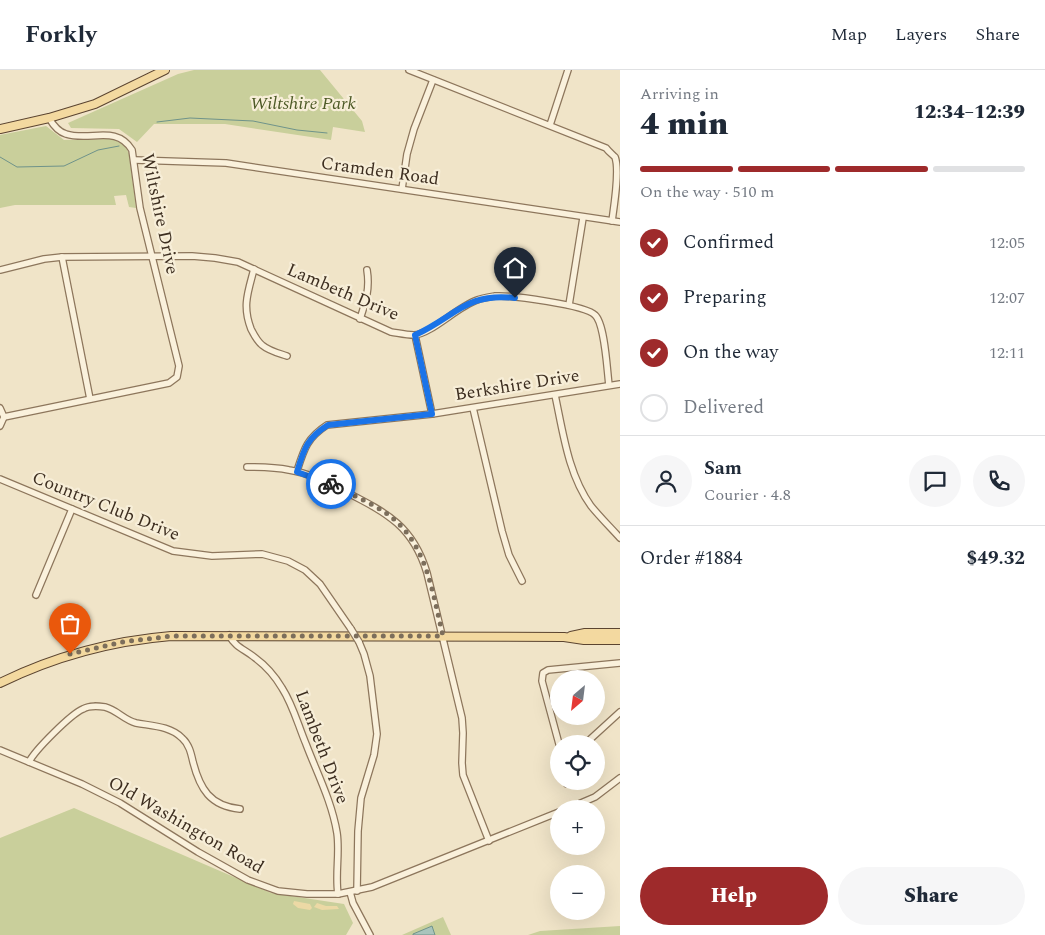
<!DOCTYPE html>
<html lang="en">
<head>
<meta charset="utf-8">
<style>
  :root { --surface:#fff; --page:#f6f6f7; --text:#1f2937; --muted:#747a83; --line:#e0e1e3; --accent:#9e2a2b }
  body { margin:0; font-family:Spectral,serif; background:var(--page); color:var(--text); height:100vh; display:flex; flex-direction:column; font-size:19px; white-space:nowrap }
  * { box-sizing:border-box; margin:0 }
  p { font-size:16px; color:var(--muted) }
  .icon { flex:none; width:28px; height:28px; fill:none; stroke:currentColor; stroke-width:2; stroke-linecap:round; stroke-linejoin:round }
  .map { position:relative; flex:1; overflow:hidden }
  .side { display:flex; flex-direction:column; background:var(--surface); width:425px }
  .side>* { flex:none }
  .needle { width:32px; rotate:208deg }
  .controls { position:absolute; left:550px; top:600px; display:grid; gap:10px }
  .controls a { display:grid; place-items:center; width:55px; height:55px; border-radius:50%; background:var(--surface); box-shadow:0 5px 20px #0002; font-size:25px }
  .pin { position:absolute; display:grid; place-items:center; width:42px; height:42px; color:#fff; margin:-51px -21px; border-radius:50% 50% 50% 0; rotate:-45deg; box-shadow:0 0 5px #0007 }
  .pin .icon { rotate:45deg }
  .courier { position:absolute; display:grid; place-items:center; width:50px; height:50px; margin:-25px; border:4px solid #1a73e8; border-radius:50%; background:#fff; color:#222; box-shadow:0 1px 6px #0007 }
  .summary em { font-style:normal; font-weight:800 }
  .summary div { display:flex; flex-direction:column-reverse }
  .summary { display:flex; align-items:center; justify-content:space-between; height:85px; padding:0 20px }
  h1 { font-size:32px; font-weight:800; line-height:38px }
  .bar { display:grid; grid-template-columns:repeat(4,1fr); gap:8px 5px; align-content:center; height:60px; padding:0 20px }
  .bar i { height:6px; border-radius:4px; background:var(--line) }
  .bar .selected { background:var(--accent) }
  .bar p { grid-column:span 4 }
  .line { display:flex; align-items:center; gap:12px; padding:0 20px; border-top:1px solid var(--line) }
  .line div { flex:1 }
  .round { display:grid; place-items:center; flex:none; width:52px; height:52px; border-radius:26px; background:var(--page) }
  ol { padding:0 20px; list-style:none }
  li { display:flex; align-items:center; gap:15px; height:55px }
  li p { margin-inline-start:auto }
  li .icon { padding:5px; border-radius:50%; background:var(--accent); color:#fff; stroke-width:4 }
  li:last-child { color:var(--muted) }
  li i { width:28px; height:28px; border:2px solid var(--line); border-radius:50% }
  .action { display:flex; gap:10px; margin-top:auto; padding:10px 20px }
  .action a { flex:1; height:58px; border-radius:30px; background:var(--accent); color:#fff; font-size:20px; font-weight:800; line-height:58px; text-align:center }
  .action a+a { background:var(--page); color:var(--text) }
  header { display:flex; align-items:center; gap:30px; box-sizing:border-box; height:70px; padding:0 25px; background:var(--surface); border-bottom:1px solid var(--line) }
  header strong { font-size:24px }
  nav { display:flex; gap:28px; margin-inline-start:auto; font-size:18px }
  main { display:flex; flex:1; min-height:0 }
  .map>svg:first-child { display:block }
</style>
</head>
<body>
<header>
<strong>Forkly</strong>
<nav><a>Map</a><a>Layers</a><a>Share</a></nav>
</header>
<main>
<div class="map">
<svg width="620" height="865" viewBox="0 0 620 865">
  <rect width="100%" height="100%" fill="#f0e4c8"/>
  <g fill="#c9cf9b">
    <path d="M194,0H320L362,51L365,62L333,57L331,70L225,54H154L137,72L119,59L71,58L68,53L178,4Z"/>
    <path d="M46,56L64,70L112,69L123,73L129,83L136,138L129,137L126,125L114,126L116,135H15L0,138V65Z"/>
    <path d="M74,738L271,823L344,834L353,853L346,865H0V768Z"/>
    <path d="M443,847L451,865H402Z"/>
    <path d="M620,856V865H528L540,861Z"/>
  </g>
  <g fill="#ecd9a5">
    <path d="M294,831L310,834L312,838L310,840L298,838L293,834Z"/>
    <path d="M317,833L326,836H337L339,839L322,840L314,837Z"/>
  </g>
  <path fill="#a9c4bc" stroke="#6f938a" d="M432,856L435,865H413V864Z"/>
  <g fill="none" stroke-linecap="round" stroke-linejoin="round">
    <g stroke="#6f938a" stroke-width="1">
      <path d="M157,52L190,48L253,51L297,60L327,63"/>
      <path d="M0,87L17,97L64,96L98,80L119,76"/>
    </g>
    <defs>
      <g id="minor">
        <path d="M409,0L606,78C609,82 612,84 615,87C620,100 614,136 612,151"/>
        <path d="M550,55L568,0"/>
        <path d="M135,90L226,93L620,152"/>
        <path d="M402,119L407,84L414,59L433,10"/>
        <path d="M62,187L90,329"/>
        <path d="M254,199C248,222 242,236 251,259C254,265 257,271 262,275C269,281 278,283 287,286"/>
        <path d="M0,200L44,189L62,187L192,186L215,188L238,192L391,262C398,263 406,265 414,265C431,264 457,237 477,230C482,228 489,227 495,226C510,225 586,235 595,245C605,254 607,300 609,315"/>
        <path d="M569,235L583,148"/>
        <path d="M360,249C366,231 370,218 367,200"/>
        <path d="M415,265L432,344"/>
        <path d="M555,325C563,362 568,404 591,436C600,447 610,457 620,468"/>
        <path d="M0,338L4,347L0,356"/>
        <path d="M473,338L502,461L509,485L522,511"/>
        <path d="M4,347L169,313L177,307L179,296L140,138L132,80C116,54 90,72 66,64C59,62 53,55 49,48"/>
        <path d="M247,397C261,397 275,397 289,400C309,403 328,413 346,422C387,443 413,456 427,503L462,648L463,663L462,693L463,705L489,771"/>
        <path d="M297,401C304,379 307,368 327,355L432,344L620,314"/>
        <path d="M0,409L173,481L212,486L262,484L288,491L305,500L320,514L351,559"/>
        <path d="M36,525L72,439"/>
        <path d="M229,565C235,577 244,579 254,587C265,595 275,606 282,618C293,635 298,655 306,674C317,703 332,732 337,763C340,783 335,804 338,824"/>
        <path d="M559,674L542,611L543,603L548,600L620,593"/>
        <path d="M585,674L620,642"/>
        <path d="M0,680L82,714L120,733L198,782L248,810L278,821L307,824H338L372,817L559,742"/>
        <path d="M29,692C35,680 71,644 83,639C90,635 98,636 105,637C117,640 124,650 136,653C152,656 170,656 182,668C189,674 191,683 193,692C200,719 210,736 240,739"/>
        <path d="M567,711V714"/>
        <path d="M567,739L595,727L620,708"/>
        <path d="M357,821L358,761L361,728L374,685L377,664L370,606L364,584L359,572"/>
        <path d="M350,822L353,833L370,865"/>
      </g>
      <g id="major">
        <path d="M0,59L49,48L95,34L165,0"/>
        <path d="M571,566L585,563H620"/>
        <path d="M0,613C55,586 111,571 171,566L564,567L584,570H620"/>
      </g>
    </defs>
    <use href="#minor" stroke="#8d765c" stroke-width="8"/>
    <use href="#major" stroke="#5b4430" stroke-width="10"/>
    <use href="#minor" stroke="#faf1dc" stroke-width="5.5"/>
    <use href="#major" stroke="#f3d9a0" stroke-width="8"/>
    <defs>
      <path id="minor-bridge" d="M351,559L359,572"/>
    </defs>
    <use href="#minor-bridge" stroke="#8d765c" stroke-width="8" stroke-linecap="butt"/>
    <use href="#minor-bridge" stroke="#faf1dc" stroke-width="5.5"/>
  </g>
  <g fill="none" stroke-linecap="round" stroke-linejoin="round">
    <path stroke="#7c6e5b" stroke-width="5" stroke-dasharray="0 9" d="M70,584L122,572L172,566H443C432,521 427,472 386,443C370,432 349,424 331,414"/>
    <path stroke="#1a73e8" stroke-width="6" d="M331,414L297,402C304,379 307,368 328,355L432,344L415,265C455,247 466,222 515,228"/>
  </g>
  <g text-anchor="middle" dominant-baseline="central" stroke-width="4.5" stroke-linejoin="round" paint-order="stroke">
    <g font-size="18" font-style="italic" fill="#4d5a26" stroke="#f7eed8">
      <text x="303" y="33">Wiltshire Park</text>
    </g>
    <g font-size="18" fill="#3d2e20" stroke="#f7eed8">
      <text transform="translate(380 101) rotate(8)">Cramden Road</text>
      <text transform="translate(160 144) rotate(78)">Wiltshire Drive</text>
      <text transform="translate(343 222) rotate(23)">Lambeth Drive</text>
      <text transform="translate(517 315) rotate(-9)">Berkshire Drive</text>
      <text transform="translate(106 436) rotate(22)">Country Club Drive</text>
      <text transform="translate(322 677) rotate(69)">Lambeth Drive</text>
      <text transform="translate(186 755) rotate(30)">Old Washington Road</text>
    </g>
  </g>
</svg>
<div class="controls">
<a><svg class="needle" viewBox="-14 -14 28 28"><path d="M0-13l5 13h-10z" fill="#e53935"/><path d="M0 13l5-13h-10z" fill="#747a83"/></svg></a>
<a><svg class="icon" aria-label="locate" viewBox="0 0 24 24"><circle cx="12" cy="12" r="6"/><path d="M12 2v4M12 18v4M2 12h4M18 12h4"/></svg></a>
<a>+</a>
<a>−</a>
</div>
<div class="pin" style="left:70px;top:584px;background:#ea580c"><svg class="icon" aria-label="bag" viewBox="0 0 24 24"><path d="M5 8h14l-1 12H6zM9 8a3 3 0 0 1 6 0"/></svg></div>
<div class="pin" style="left:515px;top:228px;background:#1f2937"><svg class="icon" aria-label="home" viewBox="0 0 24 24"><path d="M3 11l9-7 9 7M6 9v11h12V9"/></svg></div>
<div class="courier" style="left:331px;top:414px"><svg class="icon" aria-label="bike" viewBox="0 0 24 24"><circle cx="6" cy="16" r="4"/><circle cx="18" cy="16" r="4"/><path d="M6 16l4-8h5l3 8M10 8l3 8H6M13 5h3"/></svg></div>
</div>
<section class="side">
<div class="summary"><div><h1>4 min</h1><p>Arriving in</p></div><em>12:34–12:39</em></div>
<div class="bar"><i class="selected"></i><i class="selected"></i><i class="selected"></i><i></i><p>On the way · 510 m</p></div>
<ol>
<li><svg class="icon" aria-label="check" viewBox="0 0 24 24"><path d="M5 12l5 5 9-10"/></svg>Confirmed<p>12:05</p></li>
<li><svg class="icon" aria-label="check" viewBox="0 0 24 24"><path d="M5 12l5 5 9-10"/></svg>Preparing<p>12:07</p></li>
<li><svg class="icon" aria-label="check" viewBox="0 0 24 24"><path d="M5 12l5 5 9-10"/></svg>On the way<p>12:11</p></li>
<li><i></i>Delivered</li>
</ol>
<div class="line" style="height:90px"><a class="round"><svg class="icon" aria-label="person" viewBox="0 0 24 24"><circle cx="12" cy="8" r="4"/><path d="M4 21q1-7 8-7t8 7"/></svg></a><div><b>Sam</b><p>Courier · 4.8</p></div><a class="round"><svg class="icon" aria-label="chat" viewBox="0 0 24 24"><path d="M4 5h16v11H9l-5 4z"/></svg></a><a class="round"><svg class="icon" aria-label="phone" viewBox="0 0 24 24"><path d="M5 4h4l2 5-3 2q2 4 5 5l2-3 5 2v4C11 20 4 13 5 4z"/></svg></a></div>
<div class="line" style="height:65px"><div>Order #1884</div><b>$49.32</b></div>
<div class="action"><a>Help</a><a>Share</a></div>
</section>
</main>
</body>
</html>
